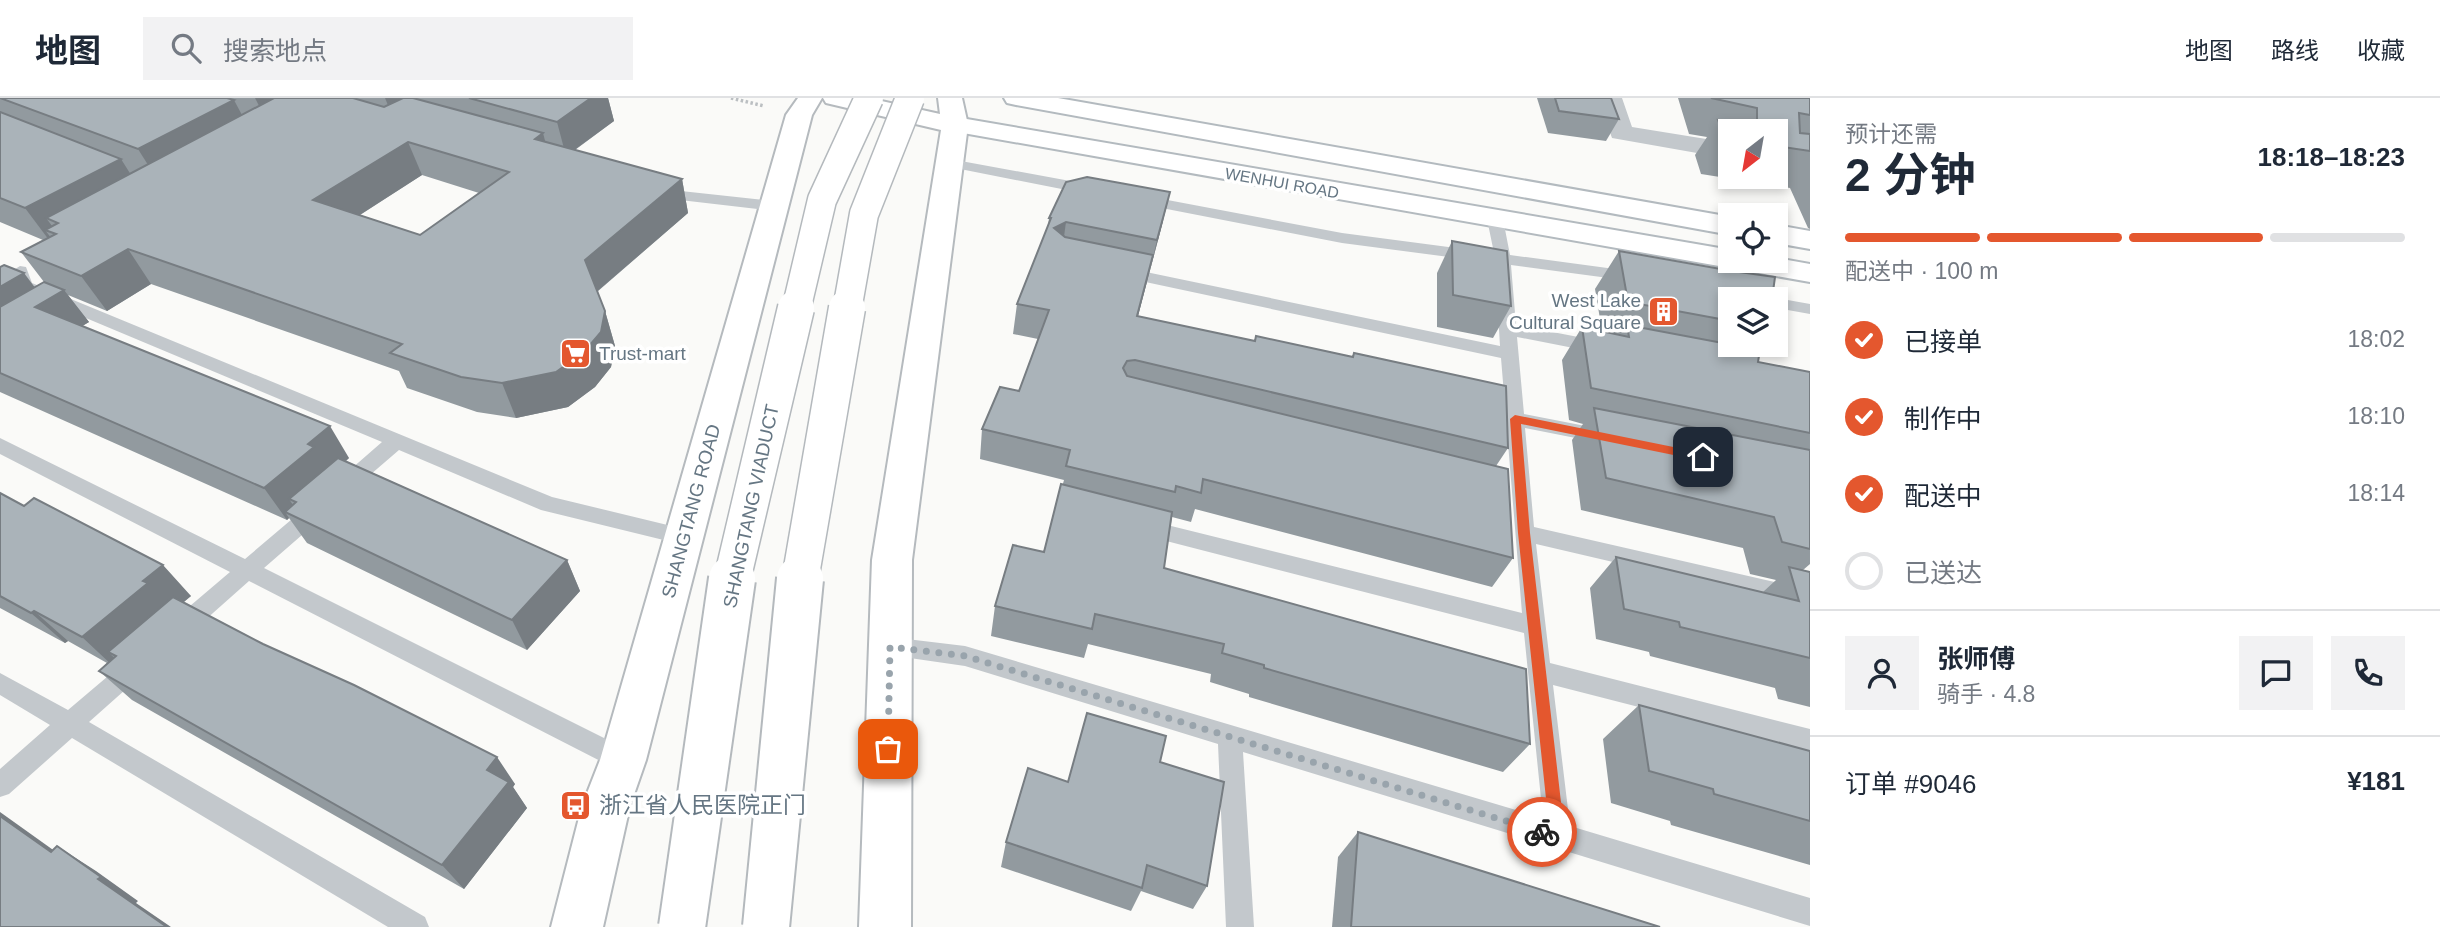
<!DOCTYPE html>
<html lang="zh">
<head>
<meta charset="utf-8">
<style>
  :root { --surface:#fff; --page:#f2f2f3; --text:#1f2937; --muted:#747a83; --line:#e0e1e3; --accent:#e4572e }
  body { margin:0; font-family:Helvetica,"Noto Sans SC",sans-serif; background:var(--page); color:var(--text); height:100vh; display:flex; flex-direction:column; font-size:26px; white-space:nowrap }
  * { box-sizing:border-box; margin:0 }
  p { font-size:23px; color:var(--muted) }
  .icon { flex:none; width:38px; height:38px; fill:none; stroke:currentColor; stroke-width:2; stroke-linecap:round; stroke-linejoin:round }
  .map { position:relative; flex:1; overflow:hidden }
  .sheet { display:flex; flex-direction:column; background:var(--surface); width:630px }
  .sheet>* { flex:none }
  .needle { width:46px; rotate:211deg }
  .tools { position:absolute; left:1718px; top:21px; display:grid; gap:14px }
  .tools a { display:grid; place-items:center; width:70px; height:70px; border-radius:0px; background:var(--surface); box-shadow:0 4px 10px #0003; font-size:35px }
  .pin { position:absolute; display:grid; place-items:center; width:60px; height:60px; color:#fff; margin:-30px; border-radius:14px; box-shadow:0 4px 10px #0006 }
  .courier { position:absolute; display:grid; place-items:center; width:70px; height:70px; margin:-35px; border:5px solid #e4572e; border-radius:50%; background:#fff; color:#222; box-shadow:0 2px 9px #0007 }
  .head em { font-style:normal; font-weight:700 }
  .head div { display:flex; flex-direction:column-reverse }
  .head { display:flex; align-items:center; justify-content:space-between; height:119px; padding:0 35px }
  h1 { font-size:46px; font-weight:700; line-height:52px }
  .bar { display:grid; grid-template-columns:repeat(4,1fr); gap:10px 7px; align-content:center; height:84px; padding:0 35px }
  .bar i { height:9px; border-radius:5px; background:var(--line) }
  .bar .current { background:var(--accent) }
  .bar p { grid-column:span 4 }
  .line { display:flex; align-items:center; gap:18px; padding:0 35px; border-top:2px solid var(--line) }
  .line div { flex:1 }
  .round { display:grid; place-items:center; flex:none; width:74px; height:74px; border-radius:0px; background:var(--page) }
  ol { padding:0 35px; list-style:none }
  li { display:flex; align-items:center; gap:21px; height:77px }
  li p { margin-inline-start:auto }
  li .icon { padding:7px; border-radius:50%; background:var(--accent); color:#fff; stroke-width:4 }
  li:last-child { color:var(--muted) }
  li i { width:38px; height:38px; border:4px solid var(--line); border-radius:50% }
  header { display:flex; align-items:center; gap:42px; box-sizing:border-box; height:98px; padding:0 35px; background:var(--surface); border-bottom:2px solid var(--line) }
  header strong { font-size:33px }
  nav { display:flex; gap:38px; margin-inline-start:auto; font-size:24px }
  .search { width:490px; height:63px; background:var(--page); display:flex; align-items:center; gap:18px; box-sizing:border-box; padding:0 24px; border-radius:0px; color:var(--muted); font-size:26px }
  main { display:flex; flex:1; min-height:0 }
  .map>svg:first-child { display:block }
</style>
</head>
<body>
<header>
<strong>地图</strong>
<div class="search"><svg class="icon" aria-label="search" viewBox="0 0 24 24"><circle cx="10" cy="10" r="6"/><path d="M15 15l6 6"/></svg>搜索地点</div>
<nav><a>地图</a><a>路线</a><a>收藏</a></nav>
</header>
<main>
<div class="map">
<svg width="1810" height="829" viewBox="0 0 1810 829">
  <rect width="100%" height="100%" fill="#fafaf8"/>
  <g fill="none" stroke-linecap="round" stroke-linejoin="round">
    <defs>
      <g id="secondary">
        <path d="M1004,0H1058L1731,119V137L1016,7L1007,5Z"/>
        <path d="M955,19L1731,152V163H1776V160L1810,166V184L946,32L942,27L946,22Z"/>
        <path d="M1776,127L1810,133V151L1776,145Z"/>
      </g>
      <g id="primary">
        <path d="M798,0H822L812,17L646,662L630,708L603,829H551L582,708L600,662L786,17Z"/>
        <path d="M823,0H868L940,16L938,0H962L968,27L912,462L911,829H859L872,462L941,32L826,5Z"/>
      </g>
    </defs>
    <use href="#secondary" stroke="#b3babf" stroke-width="4"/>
    <use href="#primary" stroke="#b5babe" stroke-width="4"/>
    <path stroke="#bbbfc2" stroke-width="3.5" stroke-dasharray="2.5 2.5" stroke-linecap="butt" d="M731,0L764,8"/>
    <g fill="#c3c8cc" fill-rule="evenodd">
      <path d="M950,61L1092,87L1100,92L1092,97L945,68L943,65L945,62Z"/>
      <path d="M659,86L681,93L774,103L782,108L774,113L680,102L654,94L651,91L654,88Z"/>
      <path d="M1141,97L1342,135L1494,155L1487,121L1495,116L1503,121L1510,157L1637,174L1639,178L1631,183L1511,167L1516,227L1599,243L1608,249L1599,255L1517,239L1524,316L1606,332L1613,334L1616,339L1613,344L1606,346L1525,330L1534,429L1810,492V510L1536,446L1550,565L1810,631V653L1553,587L1570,728L1810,800V828L1243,654L1254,829H1226L1218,646L965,568L882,556L878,549L882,542L890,539L965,548L1543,720L1524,535L1143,437L1135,435L1132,429L1135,423L1143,421L1522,515L1501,260L1122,179L1114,174L1122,169L1500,248L1495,165L1342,145L1136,105L1133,102Z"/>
      <path d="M20,168L26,169L32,185L552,399L684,431L692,433L695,439L692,445L684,447L541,412L399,352L349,395L342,398L335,395L332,390L335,385L382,344L19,192L12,173Z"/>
      <path d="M1776,200L1810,206V216L1776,210V201H1770Z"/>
      <path d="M0,340L245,461L311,405L318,403L325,405L328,411L325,417L264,470L632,654L636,662L632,670L623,674L614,670L249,483L186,539L178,542L170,539L166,532L170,525L230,474L0,356Z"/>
      <path d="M135,559L143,562L147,569L143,576L89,624L425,819L429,829H388L72,640L9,696L0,699V671L50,627L0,597V575L68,612L127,562Z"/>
    </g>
    <path fill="#c3c8cc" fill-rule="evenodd" d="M1598,0H1622L1632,29L1731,45V61L1612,40Z"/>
    <use href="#secondary" fill="#fff" fill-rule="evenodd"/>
    <use href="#primary" fill="#fff" fill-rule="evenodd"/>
    <defs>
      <g id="highway-bridge-far2">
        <path d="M796,212L822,102L869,0"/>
        <path d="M847,212L864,116L910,0"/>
      </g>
      <g id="highway-bridge-far1">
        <path d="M732,482L796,210"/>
        <path d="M800,482L847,210"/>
      </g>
      <g id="highway-bridge">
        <path d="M682,829L732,481"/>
        <path d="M766,829L800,481"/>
      </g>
    </defs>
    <use href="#highway-bridge-far2" stroke="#b4b9bd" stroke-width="31" stroke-linecap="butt"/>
    <use href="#highway-bridge-far1" stroke="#b4b9bd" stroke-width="39" stroke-linecap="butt"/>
    <use href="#highway-bridge" stroke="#b4b9bd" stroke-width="50" stroke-linecap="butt"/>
    <use href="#highway-bridge-far2" stroke="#fff" stroke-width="28"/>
    <use href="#highway-bridge-far1" stroke="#fff" stroke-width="36"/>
    <use href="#highway-bridge" stroke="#fff" stroke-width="46"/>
  </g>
  <g fill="#929a9f" fill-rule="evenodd">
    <path d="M0,0H608L614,23L575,52L682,81L688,115L597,194L605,213L615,248L611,269L595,289L568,309L516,320L477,314L407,290L399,273L151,186L107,213L68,197L89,224L82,228L349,360L346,363L567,462L580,493L527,552L307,445L289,420L287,422L0,294V169L35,189L44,184L21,154L43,142L0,124ZM422,77L479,95L420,137L360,117Z"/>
    <path d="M1537,0H1611L1619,21L1606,43L1548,35Z"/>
    <path d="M1678,0H1810V131L1808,130L1790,90L1701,76L1695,57L1707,39L1689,36ZM1731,33H1776V79H1731Z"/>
    <path d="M1049,120L1163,123L1138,218L1255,243L1352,259L1354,255L1508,350L1496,368L1513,460L1492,489L1195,411L1191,424L1172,419L1164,470L1530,646L1503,674L1249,599V596L1210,584L1211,576L1088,546L1084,560L991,538L995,508L1044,454L1064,382L980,361L982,331L1019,293L1038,241L1013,236L1017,206L1048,128Z"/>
    <path d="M1452,143L1511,208L1493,240L1437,229V175Z"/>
    <path d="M1619,153L1732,173L1731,247H1754L1751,250L1758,264L1810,274V466L1803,472L1810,474V609L1778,601L1775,590L1650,558L1649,554L1596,541L1590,490L1616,459L1763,494L1776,482L1750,476L1743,450L1581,412L1572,342L1583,326L1569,322L1562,262L1582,229L1602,233L1595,191Z"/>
    <path d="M0,395L191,498L184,504L515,686L513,689L527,710L464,791L132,602L99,573L107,565L68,543L65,545L0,510Z"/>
    <path d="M1639,607L1810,653V767L1671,727L1670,723L1611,705L1603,641Z"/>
    <path d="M1160,664L1207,788L1193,811L1141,793L1131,813L1001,769L1006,744L1068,684Z"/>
    <path d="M1358,734L1660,829H1332L1338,759Z"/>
  </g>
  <g fill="#777d82">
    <path d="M255,0H318L269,27Z"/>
    <path d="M385,0H411L396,27Z"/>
    <path d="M591,0H608L614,23L566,58L557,24Z"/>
    <path d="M234,2L252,36L160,86L138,51Z"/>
    <path d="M543,35L552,69L535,41Z"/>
    <path d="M408,44L422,77L330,136L313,102Z"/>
    <path d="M121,61L143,96L58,125L46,120L62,141L56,136L45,132L55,145L52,146L25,110Z"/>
    <path d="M682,81L688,115L594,196L585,162Z"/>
    <path d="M1170,94L1163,123L1150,172L1157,142Z"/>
    <path d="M1066,124L1062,153L1054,130Z"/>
    <path d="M128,151L151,186L107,213L81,178Z"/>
    <path d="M1153,157L1146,187L1130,248L1137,218Z"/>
    <path d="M24,175L45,203L64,192L89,224L61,241L0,237V189Z"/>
    <path d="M605,213L615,248L611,269L595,289L568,309L516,320L502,285Z"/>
    <path d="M330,328L349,360L296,404L289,401L297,413L285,414L289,420L287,422L264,390L308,346Z"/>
    <path d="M567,462L580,493L527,552L512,522Z"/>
    <path d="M163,467L191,498L116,558L108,554L120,565L114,569L82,539L143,483Z"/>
    <path d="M34,513L68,543L65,545L31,515Z"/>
    <path d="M497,659L515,686L513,689L527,710L464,791L442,767L487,672Z"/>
    <path d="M0,714L91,779L51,754L0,718Z"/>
    <path d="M57,748L96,773L138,803L136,805L171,829H167L98,781Z"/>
  </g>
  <g fill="#aab3b9" stroke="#777d82" stroke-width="2" fill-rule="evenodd">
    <path d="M0,0H227L234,2L138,51Z"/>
    <path d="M274,0H353L384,9L403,0H413L543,35L535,41L682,81L585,162L605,213L601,234L584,254L556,274L502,285L461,279L390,255L402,246L128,151L81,178L21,154L56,136L45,132L58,125L46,120ZM408,44L509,74L420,137L313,102Z"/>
    <path d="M469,0H591L557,24Z"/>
    <path d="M1555,0H1611L1619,21L1559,13Z"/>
    <path d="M1711,0H1810V17L1799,15L1800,35L1810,36V53L1776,48V33H1731V41L1725,40L1718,22L1757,27V10Z"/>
    <path d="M0,14L121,61L25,110L0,100Z"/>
    <path d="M1087,79L1170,94L1157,142L1066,124L1054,130L1065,139L1153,157L1137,218L1255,243L1256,238L1353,259L1354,255L1506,288L1508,350L1135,262L1127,263L1123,270L1127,278L1508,371L1513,460L1203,381L1201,395L1176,388L1175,394L1066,368L1070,352L982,331L1000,289L1019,293L1049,212L1017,206L1051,120H1049L1066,84Z"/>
    <path d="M1452,143L1507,153L1511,208L1453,197Z"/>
    <path d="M1619,153L1732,173L1775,179L1772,201H1731V223L1628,204Z"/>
    <path d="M4,167L24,175L0,189V169Z"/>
    <path d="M44,184L64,192L35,209L330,328L308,346L314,349L264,390L0,275V209Z"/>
    <path d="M1627,227L1760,252L1758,264L1810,274V335L1591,290L1582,229L1629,239Z"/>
    <path d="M1594,310L1810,352V451L1782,444L1774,419L1606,380Z"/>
    <path d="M338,360L567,462L512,522L285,414L296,404L289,401Z"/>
    <path d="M1061,386L1172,414L1164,470L1526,571L1530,646L1264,570V567L1222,555L1224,546L1095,516L1092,531L995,508L1013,447L1044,454Z"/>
    <path d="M0,395L24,408L34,400L163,467L143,483L148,485L82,539L34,513L31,515L0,498Z"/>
    <path d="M1616,459L1799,503L1789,469L1810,474V560L1680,529L1679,524L1624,511Z"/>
    <path d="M173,499L263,546L354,587L497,659L487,672L509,684L442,767L99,573L116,558L108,554Z"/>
    <path d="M1639,607L1810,653V723L1714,696L1713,691L1649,673Z"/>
    <path d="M1087,615L1166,638L1160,664L1224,684L1207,788L1147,767L1142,790L1006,744L1028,670L1068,684Z"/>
    <path d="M0,718L51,754L57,748L101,779L98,781L167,829H0Z"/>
    <path d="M1358,734L1660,829H1351Z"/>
  </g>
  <path fill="#e4572e" d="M1515,317L1703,355L1708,359L1703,363L1521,326L1530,435L1565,739L1558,746L1537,739L1535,734L1542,727L1549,729L1518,435L1510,321Z"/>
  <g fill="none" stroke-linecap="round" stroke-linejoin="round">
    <path stroke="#99a4ac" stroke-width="7" stroke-dasharray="0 12.6" d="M888,651L890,549L965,558L1542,734"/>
  </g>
  <defs>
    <symbol id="building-square" viewBox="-11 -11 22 22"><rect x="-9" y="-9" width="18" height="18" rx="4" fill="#e4572e" stroke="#fff"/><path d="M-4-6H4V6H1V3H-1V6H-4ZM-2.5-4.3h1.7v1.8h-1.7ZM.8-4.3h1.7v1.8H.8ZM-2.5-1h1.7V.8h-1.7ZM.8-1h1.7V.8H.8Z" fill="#fff"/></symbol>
    <symbol id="supermarket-square" viewBox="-11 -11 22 22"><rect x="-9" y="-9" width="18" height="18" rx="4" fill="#e4572e" stroke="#fff"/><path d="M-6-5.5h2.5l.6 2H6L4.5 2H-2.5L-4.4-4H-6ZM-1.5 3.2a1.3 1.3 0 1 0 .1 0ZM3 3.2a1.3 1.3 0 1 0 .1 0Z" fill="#fff"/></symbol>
    <symbol id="bus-square" viewBox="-11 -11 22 22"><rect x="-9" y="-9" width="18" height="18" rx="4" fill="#e4572e" stroke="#fff"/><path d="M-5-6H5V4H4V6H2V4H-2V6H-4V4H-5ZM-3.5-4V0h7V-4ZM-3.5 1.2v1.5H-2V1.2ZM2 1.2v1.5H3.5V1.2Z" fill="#fff"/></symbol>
  </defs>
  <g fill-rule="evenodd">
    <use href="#building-square" x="1646" y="196" width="35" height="35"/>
    <use href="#supermarket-square" x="558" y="238" width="35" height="35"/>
    <use href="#bus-square" x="558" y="690" width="35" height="35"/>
  </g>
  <g text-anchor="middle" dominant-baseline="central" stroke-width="7" stroke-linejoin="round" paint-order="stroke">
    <g font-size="16" fill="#657683" stroke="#fff">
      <text transform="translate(1282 85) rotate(10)">WENHUI ROAD</text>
    </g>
    <g font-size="19" fill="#657683" stroke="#fff" text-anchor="end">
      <text x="1641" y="202">West Lake<tspan x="1641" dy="22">Cultural Square</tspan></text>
      <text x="599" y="255" text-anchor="start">Trust-mart</text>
    </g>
    <g font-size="19" fill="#657683" stroke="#fff">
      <text transform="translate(751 408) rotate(-78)">SHANGTANG VIADUCT</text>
      <text transform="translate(691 413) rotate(-75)">SHANGTANG ROAD</text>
    </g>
    <g font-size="23" fill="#657683" stroke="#fff" text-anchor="start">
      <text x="599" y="707">浙江省人民医院正门</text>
    </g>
  </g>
</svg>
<div class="tools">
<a><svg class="needle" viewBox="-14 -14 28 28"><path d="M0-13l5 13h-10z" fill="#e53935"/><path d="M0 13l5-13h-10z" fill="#747a83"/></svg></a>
<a><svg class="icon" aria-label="locate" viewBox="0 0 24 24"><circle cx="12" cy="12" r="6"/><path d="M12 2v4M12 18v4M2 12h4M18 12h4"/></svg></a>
<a><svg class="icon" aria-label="layers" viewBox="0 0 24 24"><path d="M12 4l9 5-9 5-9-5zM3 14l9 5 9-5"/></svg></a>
</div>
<div class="pin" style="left:888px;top:651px;background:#ea580c"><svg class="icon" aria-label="bag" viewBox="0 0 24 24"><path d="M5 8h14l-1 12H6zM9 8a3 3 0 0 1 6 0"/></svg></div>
<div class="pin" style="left:1703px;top:359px;background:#1f2937"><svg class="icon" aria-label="home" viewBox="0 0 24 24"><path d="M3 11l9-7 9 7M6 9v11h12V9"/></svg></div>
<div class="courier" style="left:1542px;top:734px"><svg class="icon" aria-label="bike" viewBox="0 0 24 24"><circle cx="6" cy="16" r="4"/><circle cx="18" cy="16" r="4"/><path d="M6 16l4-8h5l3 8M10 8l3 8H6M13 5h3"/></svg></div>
</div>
<section class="sheet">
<div class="head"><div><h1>2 分钟</h1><p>预计还需</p></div><em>18:18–18:23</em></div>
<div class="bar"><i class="current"></i><i class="current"></i><i class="current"></i><i></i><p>配送中 · 100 m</p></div>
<ol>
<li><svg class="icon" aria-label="check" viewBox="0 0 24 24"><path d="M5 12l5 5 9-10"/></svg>已接单<p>18:02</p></li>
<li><svg class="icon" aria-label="check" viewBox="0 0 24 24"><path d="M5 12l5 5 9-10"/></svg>制作中<p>18:10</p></li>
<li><svg class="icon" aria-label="check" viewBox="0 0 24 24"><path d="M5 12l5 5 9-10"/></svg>配送中<p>18:14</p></li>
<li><i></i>已送达</li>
</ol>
<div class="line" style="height:126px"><a class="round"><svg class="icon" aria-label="person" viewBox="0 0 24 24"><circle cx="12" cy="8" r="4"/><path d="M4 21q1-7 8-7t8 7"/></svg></a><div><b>张师傅</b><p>骑手 · 4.8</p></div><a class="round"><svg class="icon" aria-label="chat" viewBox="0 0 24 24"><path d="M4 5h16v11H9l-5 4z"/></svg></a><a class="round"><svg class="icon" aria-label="phone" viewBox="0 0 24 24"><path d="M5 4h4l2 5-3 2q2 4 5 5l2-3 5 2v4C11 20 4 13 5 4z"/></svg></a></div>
<div class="line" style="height:91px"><div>订单 #9046</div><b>¥181</b></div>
</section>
</main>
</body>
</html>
